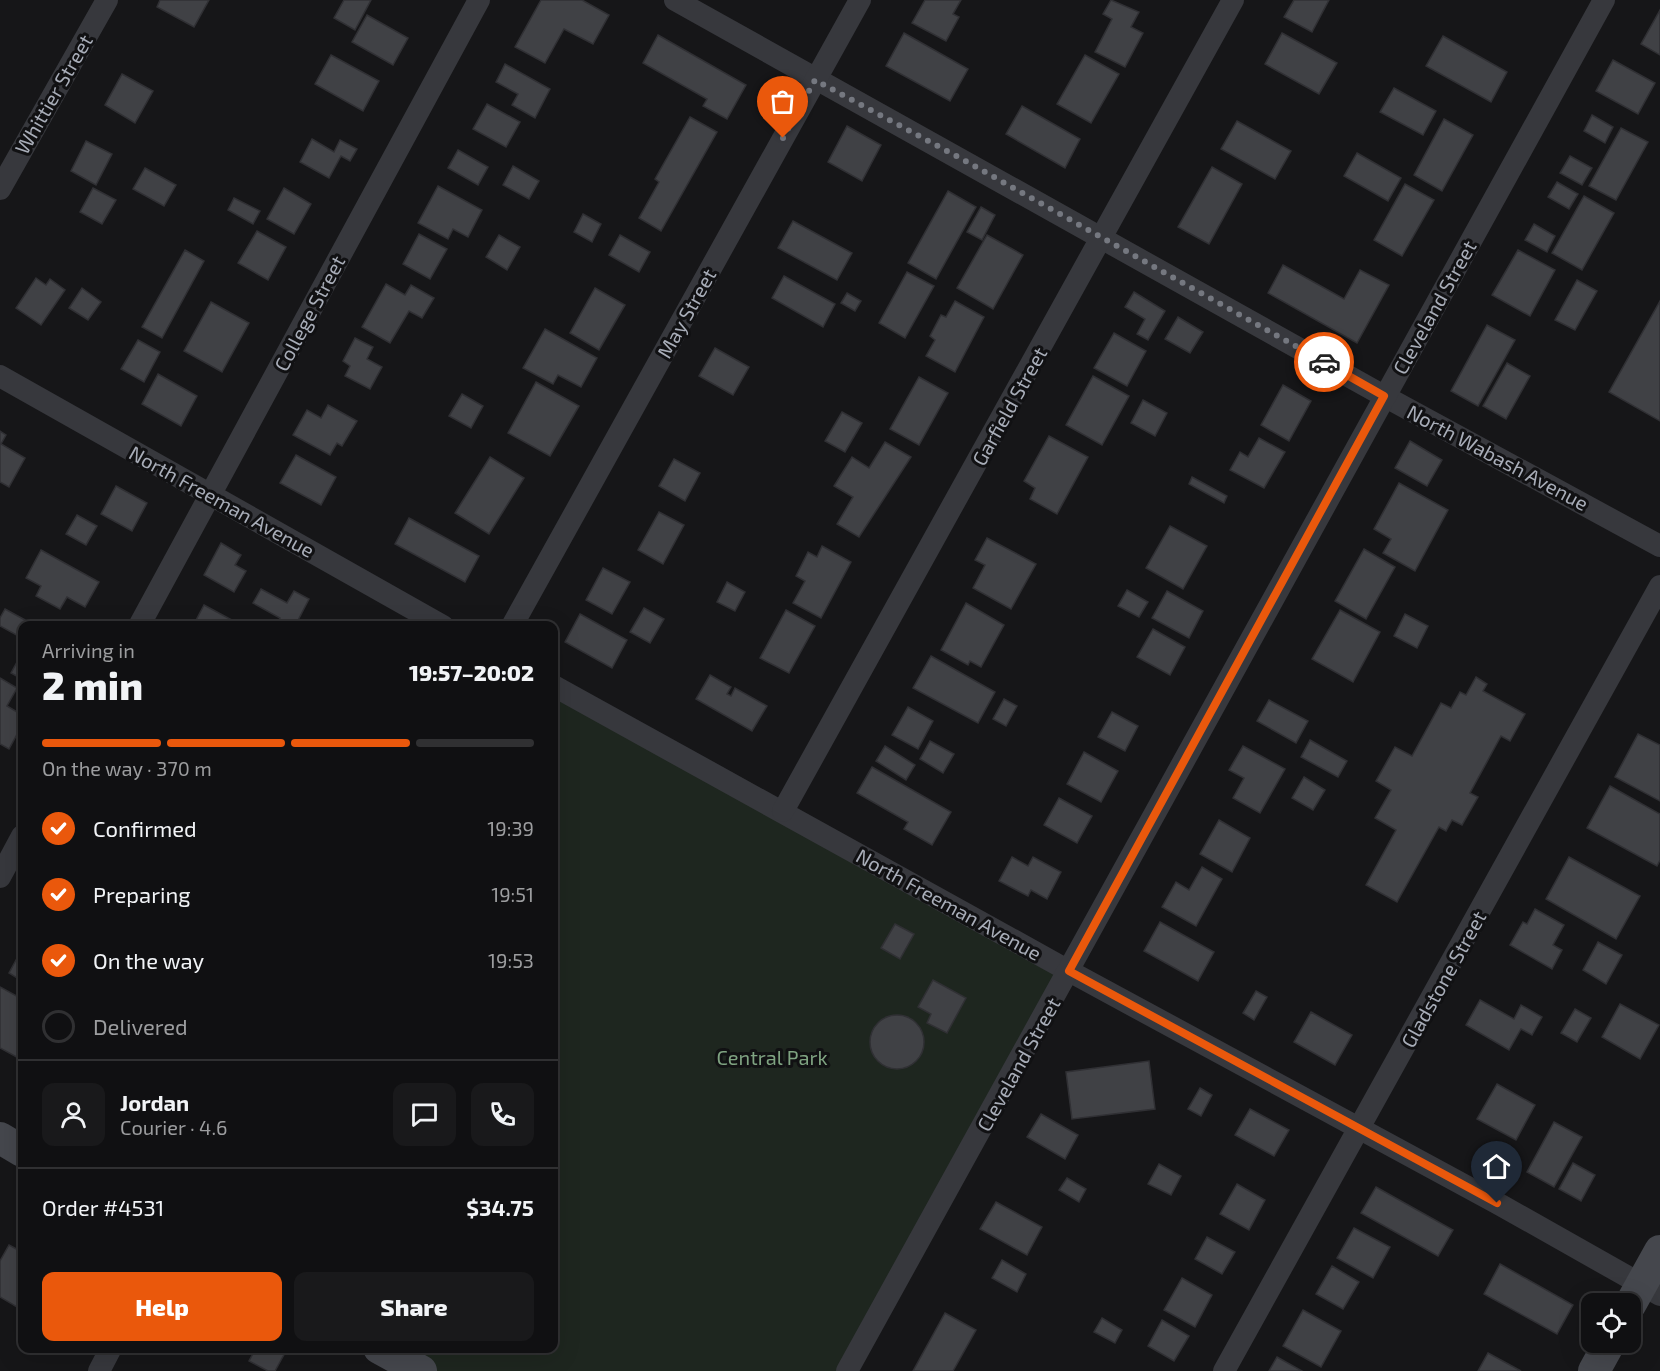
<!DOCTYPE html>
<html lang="en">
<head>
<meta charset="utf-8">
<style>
  :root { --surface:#101012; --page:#19191b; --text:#f1f3f6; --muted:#9c9d9f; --line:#303032; --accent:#ea580c }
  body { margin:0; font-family:"Exo 2",sans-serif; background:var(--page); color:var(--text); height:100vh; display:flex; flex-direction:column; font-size:22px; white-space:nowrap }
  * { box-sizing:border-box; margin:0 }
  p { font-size:20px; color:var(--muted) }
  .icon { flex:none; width:33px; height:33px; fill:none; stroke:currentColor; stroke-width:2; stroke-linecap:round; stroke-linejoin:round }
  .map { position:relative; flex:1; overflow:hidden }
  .details { position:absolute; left:18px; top:621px; width:540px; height:732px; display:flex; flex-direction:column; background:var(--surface); border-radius:12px; box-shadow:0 6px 24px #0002,0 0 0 2px var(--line) }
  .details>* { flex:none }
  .tools { position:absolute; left:1581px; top:1293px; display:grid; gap:12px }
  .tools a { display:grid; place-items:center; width:60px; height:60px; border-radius:12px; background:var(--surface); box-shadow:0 6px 24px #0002,0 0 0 2px var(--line); font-size:30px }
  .pin { position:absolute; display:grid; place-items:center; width:51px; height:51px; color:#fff; margin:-62px -26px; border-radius:50% 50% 50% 0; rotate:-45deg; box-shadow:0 0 6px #0007 }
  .pin .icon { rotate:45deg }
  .courier { position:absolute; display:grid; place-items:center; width:60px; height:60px; margin:-30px; border:4px solid #ea580c; border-radius:50%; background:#fff; color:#222; box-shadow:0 2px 8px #0007 }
  .headline em { font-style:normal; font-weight:800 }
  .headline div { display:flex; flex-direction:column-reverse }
  .headline { display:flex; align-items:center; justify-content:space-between; height:102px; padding:0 24px }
  h1 { font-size:39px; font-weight:800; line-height:45px }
  .bar { display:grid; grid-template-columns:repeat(4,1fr); gap:9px 6px; align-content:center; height:72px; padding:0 24px }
  .bar i { height:8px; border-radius:4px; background:var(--line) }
  .bar .current { background:var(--accent) }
  .bar p { grid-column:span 4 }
  .line { display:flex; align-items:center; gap:15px; padding:0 24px; border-top:2px solid var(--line) }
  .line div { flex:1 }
  .round { display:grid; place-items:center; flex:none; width:63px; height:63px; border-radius:12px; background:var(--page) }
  ol { padding:0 24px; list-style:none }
  li { display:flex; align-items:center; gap:18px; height:66px }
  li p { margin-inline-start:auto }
  li .icon { padding:6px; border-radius:50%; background:var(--accent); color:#fff; stroke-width:4 }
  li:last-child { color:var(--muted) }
  li i { width:33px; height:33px; border:3px solid var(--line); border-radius:50% }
  .action { display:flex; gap:12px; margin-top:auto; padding:12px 24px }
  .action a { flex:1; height:69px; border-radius:12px; background:var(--accent); color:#fff; font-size:24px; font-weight:800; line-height:69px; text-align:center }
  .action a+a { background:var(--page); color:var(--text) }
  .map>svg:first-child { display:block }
</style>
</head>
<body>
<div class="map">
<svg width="1660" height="1371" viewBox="0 0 1660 1371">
  <rect width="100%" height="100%" fill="#161618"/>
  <path fill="#1e261f" d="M554,687L1069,971L847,1371H422L381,1349L554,1348Z"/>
  <g fill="#404145" stroke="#303034" stroke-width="1.5">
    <path d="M160,0H209L194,27L157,7Z"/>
    <path d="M344,0H371L355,30L334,18Z"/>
    <path d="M541,0H582L609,15L593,44L564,29L545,63L515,47Z"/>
    <path d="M925,0H961L953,14L959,17L946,41L912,23Z"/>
    <path d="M1111,0L1139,12L1131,27L1143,33L1125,67L1095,52L1112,19L1103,14Z"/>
    <path d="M1294,0H1329L1312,32L1284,17Z"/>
    <path d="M1660,10V55L1641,44Z"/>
    <path d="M367,15L408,38L393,65L352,42Z"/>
    <path d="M904,33L968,69L950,101L886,66Z"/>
    <path d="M1282,33L1337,63L1319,94L1265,64Z"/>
    <path d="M658,35L746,85L727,119L703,106L707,99L643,63Z"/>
    <path d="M1443,36L1507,72L1491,102L1426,66Z"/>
    <path d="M331,55L379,81L363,111L315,84Z"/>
    <path d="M1085,55L1119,74L1091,123L1057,104Z"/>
    <path d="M1613,60L1655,83L1638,114L1596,91Z"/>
    <path d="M505,64L550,89L535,118L512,105L518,94L496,82Z"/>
    <path d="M122,74L153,91L135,123L105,105Z"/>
    <path d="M1394,88L1436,111L1423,135L1380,112Z"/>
    <path d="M487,104L520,122L506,147L473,129Z"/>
    <path d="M1022,106L1080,139L1065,168L1006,134Z"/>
    <path d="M1592,115L1613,127L1605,143L1584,131Z"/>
    <path d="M690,117L717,132L661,231L639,218L659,182L655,179Z"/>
    <path d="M1444,119L1473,135L1442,191L1414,175Z"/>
    <path d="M1237,121L1291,151L1275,179L1221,149Z"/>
    <path d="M847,126L881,145L862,181L828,162Z"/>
    <path d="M1621,128L1648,142L1616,200L1589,186Z"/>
    <path d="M312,139L334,152L340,140L357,149L350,161L341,156L329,178L300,162Z"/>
    <path d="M86,141L112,154L96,185L71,171Z"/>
    <path d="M458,150L488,167L478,185L448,168Z"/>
    <path d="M1357,153L1401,178L1388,201L1344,176Z"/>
    <path d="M1570,156L1592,168L1582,185L1560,173Z"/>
    <path d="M513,166L539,181L529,199L503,185Z"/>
    <path d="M1212,167L1242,184L1209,244L1178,227Z"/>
    <path d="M145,168L176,185L164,206L133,189Z"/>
    <path d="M1557,182L1578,194L1569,209L1548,197Z"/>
    <path d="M1405,184L1434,200L1402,256L1374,240Z"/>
    <path d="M438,186L482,210L468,237L453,229L448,239L418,223Z"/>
    <path d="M93,188L116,200L102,224L80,212Z"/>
    <path d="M284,188L311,204L294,234L267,219Z"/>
    <path d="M948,191L976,207L936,279L908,263Z"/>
    <path d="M1584,196L1614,213L1582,270L1552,253Z"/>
    <path d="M234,198L260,211L253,224L228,210Z"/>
    <path d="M981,207L995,215L982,240L967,232Z"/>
    <path d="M583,214L601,224L592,242L574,232Z"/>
    <path d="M793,221L852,253L837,280L778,248Z"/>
    <path d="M1534,224L1555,236L1547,252L1525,240Z"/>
    <path d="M257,231L286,247L268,280L238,263Z"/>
    <path d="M419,234L447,249L430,279L403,264Z"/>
    <path d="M499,235L520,247L507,270L486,257Z"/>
    <path d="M620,235L650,252L639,272L609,255Z"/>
    <path d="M987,235L1023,255L993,309L957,288Z"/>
    <path d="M185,250L204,261L162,338L142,327Z"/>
    <path d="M1518,250L1555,270L1530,316L1492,295Z"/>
    <path d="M1283,265L1344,299L1360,270L1389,285L1357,343L1268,293Z"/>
    <path d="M907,272L934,286L905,338L879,323Z"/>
    <path d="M784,276L835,304L823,327L772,298Z"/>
    <path d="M36,278L46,285L50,279L65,290L41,325L16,308Z"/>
    <path d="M1577,280L1597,291L1575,330L1555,320Z"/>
    <path d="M386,284L405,295L411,285L434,298L422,318L409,311L390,343L362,327Z"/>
    <path d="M82,288L101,302L88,320L69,308Z"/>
    <path d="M595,288L625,305L599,350L570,333Z"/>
    <path d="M1134,292L1165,311L1148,340L1137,334L1145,319L1125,307Z"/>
    <path d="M847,293L861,301L855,311L841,303Z"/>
    <path d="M955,301L984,317L955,372L926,356L935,340L930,336L941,315L946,317Z"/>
    <path d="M1660,301V421L1609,392Z"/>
    <path d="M211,302L249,323L222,372L184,351Z"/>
    <path d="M1178,317L1203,332L1190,353L1165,339Z"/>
    <path d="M1487,325L1515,340L1478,406L1451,391Z"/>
    <path d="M545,329L597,358L581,387L558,375L553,384L523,368Z"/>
    <path d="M1114,333L1146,351L1127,386L1094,368Z"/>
    <path d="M355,338L373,347L367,359L382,367L370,389L345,376L350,366L343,361Z"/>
    <path d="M138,340L160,352L144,382L121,369Z"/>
    <path d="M715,348L749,367L733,395L699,376Z"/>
    <path d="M1507,363L1530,376L1506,419L1483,406Z"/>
    <path d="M158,374L197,396L181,426L142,404Z"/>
    <path d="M1093,376L1129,396L1102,445L1066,425Z"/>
    <path d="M919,377L948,393L919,445L890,429Z"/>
    <path d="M536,382L579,406L550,456L508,433Z"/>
    <path d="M1283,385L1311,401L1289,441L1261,425Z"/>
    <path d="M462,394L483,406L471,428L449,416Z"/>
    <path d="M1143,400L1167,413L1155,436L1131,423Z"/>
    <path d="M328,405L357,421L342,446L337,443L330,455L293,435L307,410L321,418Z"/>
    <path d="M842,412L862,423L845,452L825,441Z"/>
    <path d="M0,431L6,435L1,444L25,458L9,487L0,482Z"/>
    <path d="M1049,436L1088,457L1057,514L1030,499L1035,488L1024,481Z"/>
    <path d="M1259,438L1285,452L1264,488L1230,470L1240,452L1248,457Z"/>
    <path d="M1410,441L1442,460L1427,486L1395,468Z"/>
    <path d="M885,442L911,457L859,537L837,524L853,497L834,486L852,457L869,468Z"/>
    <path d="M296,455L336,477L321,505L280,483Z"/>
    <path d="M490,457L524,478L489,534L455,513Z"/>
    <path d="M674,459L700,473L685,501L659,486Z"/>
    <path d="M1192,477L1227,496L1224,503L1189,484Z"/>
    <path d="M1399,483L1448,510L1415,571L1383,553L1391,539L1374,529Z"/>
    <path d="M116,486L147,503L132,531L101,514Z"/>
    <path d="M659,512L684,525L663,564L638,550Z"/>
    <path d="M77,515L97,526L86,545L66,534Z"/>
    <path d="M409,518L479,556L465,582L395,544Z"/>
    <path d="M1170,526L1207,546L1183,589L1146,568Z"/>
    <path d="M987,538L1036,564L1011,609L973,588L985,565L975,560Z"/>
    <path d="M221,543L241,555L235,565L246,571L234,592L204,575Z"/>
    <path d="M822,546L851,562L821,618L793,603L805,581L796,576L808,552L817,557Z"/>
    <path d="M1364,549L1395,567L1366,619L1335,601Z"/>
    <path d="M41,550L99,582L85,607L67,597L60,609L36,596L41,586L26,578Z"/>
    <path d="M603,568L630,582L612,614L586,600Z"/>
    <path d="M727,582L745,592L735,611L717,602Z"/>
    <path d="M261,589L287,603L294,591L309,599L295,626H276L280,618L253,603Z"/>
    <path d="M1127,590L1148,602L1139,617L1118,606Z"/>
    <path d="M1167,591L1203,611L1189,638L1152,618Z"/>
    <path d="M966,603L1004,625L981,667L970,661L968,665L941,650Z"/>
    <path d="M204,605L241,625V626H193Z"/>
    <path d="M644,608L664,619L650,643L630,632Z"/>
    <path d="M5,609L36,626H22V638L0,626V618Z"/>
    <path d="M786,610L815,626L789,673L760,658Z"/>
    <path d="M1340,610L1380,632L1353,682L1312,659Z"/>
    <path d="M580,614L627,640L612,668L565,642Z"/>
    <path d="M1405,614L1428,626L1417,648L1394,636Z"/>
    <path d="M1153,629L1185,647L1170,675L1137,657Z"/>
    <path d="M22,653V679L11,673Z"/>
    <path d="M931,656L995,692L978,723L913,688Z"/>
    <path d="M710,675L731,687L727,694L731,696L735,688L767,706L752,731L696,699Z"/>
    <path d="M1476,677L1487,684L1483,691L1525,714L1510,741L1501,736L1470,793L1478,797L1462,825L1452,820L1446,831L1439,827L1397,902L1366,885L1396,830L1375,818L1391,790L1376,781L1395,747L1412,756L1441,703L1451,708L1460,692L1466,695Z"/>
    <path d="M0,678L17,688L7,706L22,715V725L9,749L0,744Z"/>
    <path d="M1004,699L1017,706L1006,726L993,719Z"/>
    <path d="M1269,700L1308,721L1296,743L1257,721Z"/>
    <path d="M908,707L933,721L918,749L892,735Z"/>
    <path d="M1112,712L1138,726L1125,751L1098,737Z"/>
    <path d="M1638,734L1660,745V801L1615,777Z"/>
    <path d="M1310,740L1347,761L1338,777L1301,757Z"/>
    <path d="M930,741L954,754L943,773L920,759Z"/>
    <path d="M885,746L915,765L906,780L876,761Z"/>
    <path d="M1243,746L1285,769L1260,813L1233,798L1244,778L1229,770Z"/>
    <path d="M1084,752L1118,771L1101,802L1067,784Z"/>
    <path d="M872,767L951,812L932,845L904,829L908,822L857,793Z"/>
    <path d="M1304,777L1325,790L1313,810L1292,798Z"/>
    <path d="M1610,786L1660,814V860L1657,866L1587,828Z"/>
    <path d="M1059,798L1092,816L1077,843L1044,825Z"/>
    <path d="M1219,820L1250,838L1232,872L1200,854Z"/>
    <path d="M1012,857L1028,866L1033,857L1061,872L1047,899L1031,890L1028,896L999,881Z"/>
    <path d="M1569,857L1640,896L1616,939L1546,899Z"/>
    <path d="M1202,867L1222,879L1196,926L1162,907L1176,882L1189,890Z"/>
    <path d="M1535,909L1564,925L1553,945L1562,950L1552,969L1510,945L1523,922L1527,924Z"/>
    <path d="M1160,922L1214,952L1198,981L1144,951Z"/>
    <path d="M895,924L914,934L900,959L881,948Z"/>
    <path d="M1598,942L1622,955L1606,984L1583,970Z"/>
    <path d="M22,949V981L9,973Z"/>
    <path d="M933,980L966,998L947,1033L927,1023L931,1014L918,1007Z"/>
    <path d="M0,987L22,999V1060L0,1048Z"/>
    <path d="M1256,991L1267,997L1254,1020L1243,1013Z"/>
    <path d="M1480,1000L1514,1019L1521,1005L1542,1017L1532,1035L1521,1029L1509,1050L1466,1025Z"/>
    <path d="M1620,1004L1659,1025L1640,1059L1602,1037Z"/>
    <path d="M1575,1009L1591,1018L1577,1042L1561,1033Z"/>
    <path d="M1311,1012L1352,1035L1335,1065L1294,1042Z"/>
    <circle cx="897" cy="1042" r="27"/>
    <path d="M1149,1061L1155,1109L1072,1119L1066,1072Z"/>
    <path d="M1497,1084L1535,1105L1516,1140L1477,1119Z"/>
    <path d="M1200,1088L1212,1095L1201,1116L1188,1109Z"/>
    <path d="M1250,1109L1289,1130L1274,1156L1235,1135Z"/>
    <path d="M1041,1114L1078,1135L1065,1159L1027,1137Z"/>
    <path d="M1554,1122L1582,1137L1554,1187L1527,1172Z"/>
    <path d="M1573,1163L1595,1175L1581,1201L1559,1189Z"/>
    <path d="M1159,1164L1181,1176L1171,1195L1148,1184Z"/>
    <path d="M1067,1178L1086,1189L1079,1202L1059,1190Z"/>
    <path d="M1237,1184L1265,1200L1249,1230L1220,1214Z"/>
    <path d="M1376,1187L1453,1230L1438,1256L1361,1213Z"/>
    <path d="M996,1202L1042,1227L1027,1255L980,1229Z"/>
    <path d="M1354,1228L1390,1247L1373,1278L1337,1258Z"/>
    <path d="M1207,1237L1235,1252L1222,1274L1195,1259Z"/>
    <path d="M9,1245L22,1252V1310L0,1297V1261Z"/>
    <path d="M1002,1260L1026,1274L1017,1292L992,1278Z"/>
    <path d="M1500,1264L1573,1305L1557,1334L1484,1294Z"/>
    <path d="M1332,1266L1359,1282L1343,1309L1316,1294Z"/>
    <path d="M1182,1278L1212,1295L1195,1327L1164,1310Z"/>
    <path d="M1303,1310L1341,1331L1321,1367L1283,1346Z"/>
    <path d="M945,1313L976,1330L953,1371H913Z"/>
    <path d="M1102,1318L1122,1330L1115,1343L1094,1332Z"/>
    <path d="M1162,1320L1189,1336L1174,1361L1148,1346Z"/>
    <path d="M256,1348H282L286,1351L275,1371H268L249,1361Z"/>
    <path d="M1488,1353L1521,1371H1478Z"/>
    <path d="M1277,1357L1302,1371H1269Z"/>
  </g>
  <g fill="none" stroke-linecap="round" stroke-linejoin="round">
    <g stroke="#37383d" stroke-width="22">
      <path d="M675,0L1384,396L1660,546"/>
      <path d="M0,189L107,0"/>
      <path d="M0,376L443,626"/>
      <path d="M139,626L479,0"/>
      <path d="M512,626L860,0"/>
      <path d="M554,686L1069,971L1497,1203L1660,1295"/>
      <path d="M783,811L1233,0"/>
      <path d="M0,877L22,836"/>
      <path d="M99,1371L111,1348"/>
      <path d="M847,1371L1604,0"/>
      <path d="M1224,1371L1660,586"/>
    </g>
    <g stroke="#45474d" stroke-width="32">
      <path d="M0,1138L22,1151"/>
      <path d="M1630,1305L1660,1251"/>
      <path d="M379,1348L421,1371"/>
      <path d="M1594,1371L1610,1342"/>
    </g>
  </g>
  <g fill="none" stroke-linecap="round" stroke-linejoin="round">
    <path stroke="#757880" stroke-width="6" stroke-dasharray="0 10.8" d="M783,138L815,80L960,158L1324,362"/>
    <path stroke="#ea580c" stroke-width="8" d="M1324,362L1384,396L1069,971L1497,1203"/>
  </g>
  <g text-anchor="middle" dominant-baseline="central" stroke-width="6" stroke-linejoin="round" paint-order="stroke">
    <g font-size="20" fill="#a8adb8" stroke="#111113">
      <text transform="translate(53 94) rotate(-60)">Whittier Street</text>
      <text transform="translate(1434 307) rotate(-61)">Cleveland Street</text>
      <text transform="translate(309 313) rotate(-62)">College Street</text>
      <text transform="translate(686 313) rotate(-61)">May Street</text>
      <text transform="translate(1009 406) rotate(-61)">Garfield Street</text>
      <text transform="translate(1498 457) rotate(28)">North Wabash Avenue</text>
      <text transform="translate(222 501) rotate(29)">North Freeman Avenue</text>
      <text transform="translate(949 904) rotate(29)">North Freeman Avenue</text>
      <text transform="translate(1443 979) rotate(-61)">Gladstone Street</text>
      <text transform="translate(1018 1064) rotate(-61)">Cleveland Street</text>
    </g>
    <g font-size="20" fill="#7fa381" stroke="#111113">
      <text x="772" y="1057">Central Park</text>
    </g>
  </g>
</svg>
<div class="tools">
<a><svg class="icon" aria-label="locate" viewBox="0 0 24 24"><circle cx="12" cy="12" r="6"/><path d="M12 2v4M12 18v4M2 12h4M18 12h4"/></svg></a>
</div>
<div class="pin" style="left:783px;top:138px;background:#ea580c"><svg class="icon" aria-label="bag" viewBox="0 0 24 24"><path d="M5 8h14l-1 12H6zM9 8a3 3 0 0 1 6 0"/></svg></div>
<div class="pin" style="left:1497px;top:1203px;background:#1f2937"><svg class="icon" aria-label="home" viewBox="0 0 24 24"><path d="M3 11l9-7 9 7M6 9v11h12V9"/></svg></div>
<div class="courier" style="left:1324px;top:362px"><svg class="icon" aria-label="car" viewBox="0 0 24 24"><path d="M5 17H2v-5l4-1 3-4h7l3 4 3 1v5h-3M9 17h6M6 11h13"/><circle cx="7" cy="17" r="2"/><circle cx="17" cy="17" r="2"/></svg></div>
<section class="details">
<div class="headline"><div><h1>2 min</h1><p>Arriving in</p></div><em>19:57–20:02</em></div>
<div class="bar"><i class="current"></i><i class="current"></i><i class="current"></i><i></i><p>On the way · 370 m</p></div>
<ol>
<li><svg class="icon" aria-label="check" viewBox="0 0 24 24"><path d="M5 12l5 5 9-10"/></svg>Confirmed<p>19:39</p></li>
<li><svg class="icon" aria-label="check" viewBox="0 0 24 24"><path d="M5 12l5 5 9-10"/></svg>Preparing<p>19:51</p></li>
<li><svg class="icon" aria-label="check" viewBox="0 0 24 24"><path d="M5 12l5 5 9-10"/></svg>On the way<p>19:53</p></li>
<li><i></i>Delivered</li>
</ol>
<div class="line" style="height:108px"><a class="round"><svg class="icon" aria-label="person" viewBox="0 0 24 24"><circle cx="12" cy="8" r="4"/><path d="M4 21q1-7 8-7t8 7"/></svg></a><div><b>Jordan</b><p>Courier · 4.6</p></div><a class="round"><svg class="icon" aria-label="chat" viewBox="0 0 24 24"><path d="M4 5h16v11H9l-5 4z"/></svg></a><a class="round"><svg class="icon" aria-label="phone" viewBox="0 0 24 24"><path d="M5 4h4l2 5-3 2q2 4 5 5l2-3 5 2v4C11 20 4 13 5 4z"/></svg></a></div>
<div class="line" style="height:78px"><div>Order #4531</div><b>$34.75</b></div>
<div class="action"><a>Help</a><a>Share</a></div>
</section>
</div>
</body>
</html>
